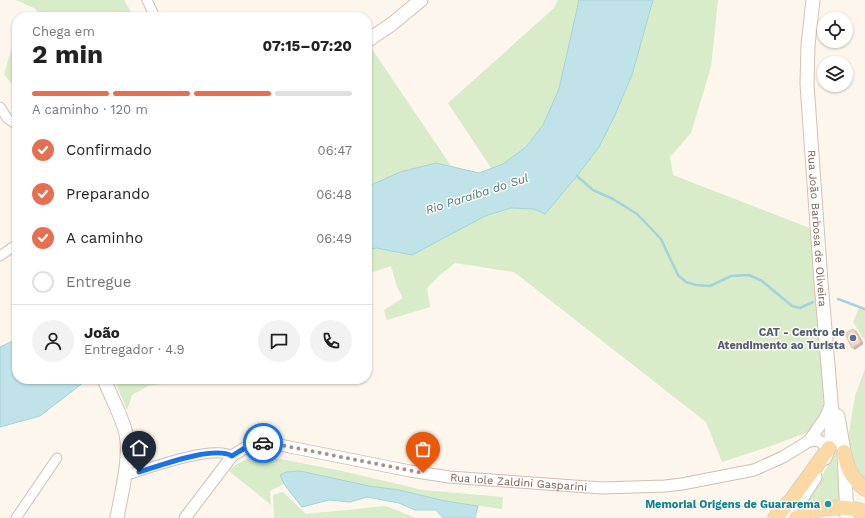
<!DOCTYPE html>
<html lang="pt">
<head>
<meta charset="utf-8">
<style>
  :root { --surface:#fff; --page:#f2f2f2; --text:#222; --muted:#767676; --line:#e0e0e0; --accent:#e76f51 }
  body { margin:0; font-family:"Work Sans",sans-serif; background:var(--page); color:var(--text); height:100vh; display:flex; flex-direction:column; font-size:15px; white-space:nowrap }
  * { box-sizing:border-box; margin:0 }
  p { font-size:13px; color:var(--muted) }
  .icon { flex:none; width:22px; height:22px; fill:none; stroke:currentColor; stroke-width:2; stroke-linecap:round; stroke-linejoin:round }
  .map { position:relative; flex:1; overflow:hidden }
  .panel { position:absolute; left:12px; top:12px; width:360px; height:372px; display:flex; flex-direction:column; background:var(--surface); border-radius:16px; box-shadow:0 1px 3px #0004 }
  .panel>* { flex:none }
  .tools { position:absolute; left:817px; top:12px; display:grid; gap:8px }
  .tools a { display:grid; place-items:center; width:36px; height:36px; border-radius:50%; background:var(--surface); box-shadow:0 1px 3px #0004; font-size:20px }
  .pin { position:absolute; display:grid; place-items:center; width:34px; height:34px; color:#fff; margin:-41px -17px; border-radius:50% 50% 50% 0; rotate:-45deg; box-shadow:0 0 4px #0007 }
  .pin .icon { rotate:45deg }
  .courier { position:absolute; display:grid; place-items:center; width:40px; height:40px; margin:-20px; border:3px solid #1a73e8; border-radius:50%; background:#fff; color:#222; box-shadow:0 1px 5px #0007 }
  .headline em { font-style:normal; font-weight:700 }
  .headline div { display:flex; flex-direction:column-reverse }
  .headline { display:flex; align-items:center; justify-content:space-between; height:68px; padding:0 20px }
  h1 { font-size:26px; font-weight:700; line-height:30px }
  .bar { display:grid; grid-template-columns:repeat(4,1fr); gap:6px 4px; align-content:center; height:48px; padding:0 20px }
  .bar i { height:5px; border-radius:3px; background:var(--line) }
  .bar .on { background:var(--accent) }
  .bar p { grid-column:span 4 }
  .line { display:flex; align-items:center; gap:10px; padding:0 20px; border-top:1px solid var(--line) }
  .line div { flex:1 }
  .round { display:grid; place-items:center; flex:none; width:42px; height:42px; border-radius:21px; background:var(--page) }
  ol { padding:0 20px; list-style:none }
  li { display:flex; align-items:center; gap:12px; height:44px }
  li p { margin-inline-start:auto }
  li .icon { padding:4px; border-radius:50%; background:var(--accent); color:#fff; stroke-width:4 }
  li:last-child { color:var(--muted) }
  li i { width:22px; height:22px; border:2px solid var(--line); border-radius:50% }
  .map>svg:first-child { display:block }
</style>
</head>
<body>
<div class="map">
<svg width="865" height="518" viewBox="0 0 865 518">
  <defs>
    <filter id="shadow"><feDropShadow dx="2.5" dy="1.5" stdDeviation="0" flood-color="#0004"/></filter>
  </defs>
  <rect width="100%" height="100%" fill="#fdf6ec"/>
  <g fill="#d8ecc9">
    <path d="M16,0H124L134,17H43L34,8Z"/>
    <path d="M558,0H579L559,89L543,125L526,147L503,164L491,168L448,103L554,8Z"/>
    <path d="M653,0H718L711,67L691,133L670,157L673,175L812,229L826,389L824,406L819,417L808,432L771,446L722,462L706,422L514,272L455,263L440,275L427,288L430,307L387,320L384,310L403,298L397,287L391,266L367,274V250L376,248L412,255L485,216L511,208L534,209L545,214L577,176L599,147L615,115L632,75Z"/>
    <path d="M14,40L17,42V91L4,74Z"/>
    <path d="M370,46L451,166L436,163L400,172L367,187V49Z"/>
    <path d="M859,307L865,309V341L853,322Z"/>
    <path d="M865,369V481L860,477L853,464L847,445L855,396Z"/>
    <path d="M114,379H170L161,384L148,386L132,395L127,410Z"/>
    <path d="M835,433L840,504L798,509C809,494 829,470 833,451C834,445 834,439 835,433Z"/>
    <path d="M252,457H270L342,471L423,490L503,497L502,509L445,501L399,490L281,475L284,484L270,491L271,505L229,471L235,465Z"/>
    <path d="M283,492L306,514L386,506L416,518H274L273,495Z"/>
  </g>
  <g fill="#bfe3e8" stroke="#a5d3da">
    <path d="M579,0H653L632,75L615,115L599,147L577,176L545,214L534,209L511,208L485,216L412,255L376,248L367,250V187L400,172L436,163L479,173L503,164L526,147L543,125L559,89Z"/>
    <path d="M17,339V379H88L40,416L0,427V347Z"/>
    <path d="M300,471L369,486L399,490L445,501L478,506L475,518H443L436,510H415L399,503L367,497L350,502L329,500L302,507L284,484L280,475L286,472Z"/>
  </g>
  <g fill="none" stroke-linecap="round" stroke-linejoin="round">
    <g stroke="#a5d3da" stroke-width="2.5">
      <path d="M577,176L593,190L613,199L637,214L661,239L678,275L686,282L696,285L710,286L731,276L749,275L762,281L792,306L800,308L813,302"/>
      <path d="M838,299L865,309"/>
    </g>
  </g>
  <path fill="#f3d5c3" stroke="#e6bba3" filter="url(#shadow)" d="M853,329L861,342L852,348L845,334Z"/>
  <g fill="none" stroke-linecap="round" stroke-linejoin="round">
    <defs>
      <g id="minor">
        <path d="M147,0L155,17"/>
        <path d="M0,107L7,118L17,125"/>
        <path d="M0,256L17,244"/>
        <path d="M125,476C146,469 213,444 232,456"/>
        <path d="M16,518L57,458"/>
      </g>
      <g id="tertiary">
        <path d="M809,441L818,440L829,448"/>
        <path id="s1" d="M185,518L232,456L245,448L259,443H270L410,471L449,477L602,488L665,486L682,484L754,470L783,457L809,441L825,418L831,404"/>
      </g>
      <g id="secondary">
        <path id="s2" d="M813,0L808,45L807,84L821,282L832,413L831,439L825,458"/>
        <path d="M367,41L392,24L421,0"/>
        <path d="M104,379C111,397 122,416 126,434C131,457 121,495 117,518"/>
        <path d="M838,416L844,452L847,518"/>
        <path d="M789,518L815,477"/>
      </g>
      <g id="primary">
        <path d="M844,452C848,472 851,476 865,489"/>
        <path d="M775,518L792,499L829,448"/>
        <path d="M796,518C817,506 842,505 865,512"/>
      </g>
    </defs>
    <use href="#minor" stroke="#d1beb0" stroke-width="11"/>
    <use href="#tertiary" stroke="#d1beb0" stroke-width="13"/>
    <use href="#secondary" stroke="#d6c0b0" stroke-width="15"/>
    <use href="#primary" stroke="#dad1cd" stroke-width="16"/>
    <use href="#minor" stroke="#fff" stroke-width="9"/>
    <use href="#tertiary" stroke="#fff" stroke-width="11"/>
    <use href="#secondary" stroke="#fff" stroke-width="13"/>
    <use href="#primary" stroke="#fbd9a5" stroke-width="14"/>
  </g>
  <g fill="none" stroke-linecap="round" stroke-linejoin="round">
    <path stroke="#a89285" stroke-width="4" stroke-dasharray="0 7.2" d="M263,443H270L423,473"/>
    <path stroke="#1a73e8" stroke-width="5" d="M139,472C159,466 214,445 232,456C241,450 252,443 263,443"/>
  </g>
  <circle fill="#5c6f8a" stroke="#fffaf3" stroke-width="1.5" cx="853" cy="338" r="4"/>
  <circle fill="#0f9aa8" stroke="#fffaf3" stroke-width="1.5" cx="828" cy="504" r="4"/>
  <g text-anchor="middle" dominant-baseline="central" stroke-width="3" stroke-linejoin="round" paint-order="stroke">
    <g font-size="11" fill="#7a5c4d" stroke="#fffaf3">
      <text stroke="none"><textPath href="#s2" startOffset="229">Rua João Barbosa de Oliveira</textPath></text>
      <text stroke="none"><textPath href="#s1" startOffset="371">Rua Iole Zaldini Gasparini</textPath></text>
    </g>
    <g font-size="11" font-weight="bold" fill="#4e5e75" stroke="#fffaf3" text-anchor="end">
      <text x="845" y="332">CAT - Centro de<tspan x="845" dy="13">Atendimento ao Turista</tspan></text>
    </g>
    <g font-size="11" font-weight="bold" fill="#0d838f" stroke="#fffaf3" text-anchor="end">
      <text x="820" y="504">Memorial Origens de Guararema</text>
    </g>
    <g font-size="12" font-style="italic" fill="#437c86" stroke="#fffaf3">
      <text transform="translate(477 194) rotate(-18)">Rio Paraíba do Sul</text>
    </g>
  </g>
</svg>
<div class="tools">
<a><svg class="icon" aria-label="locate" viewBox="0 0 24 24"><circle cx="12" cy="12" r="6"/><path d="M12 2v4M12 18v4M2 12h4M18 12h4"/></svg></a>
<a><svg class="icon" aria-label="layers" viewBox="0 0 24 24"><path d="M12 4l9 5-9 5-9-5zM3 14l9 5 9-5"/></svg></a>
</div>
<div class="pin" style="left:423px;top:473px;background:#ea580c"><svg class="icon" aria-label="bag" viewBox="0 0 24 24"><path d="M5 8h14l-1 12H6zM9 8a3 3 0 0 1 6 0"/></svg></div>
<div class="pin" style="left:139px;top:472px;background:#1f2937"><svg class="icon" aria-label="home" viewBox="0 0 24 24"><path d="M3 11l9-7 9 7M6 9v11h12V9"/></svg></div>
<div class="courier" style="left:263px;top:443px"><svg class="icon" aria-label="car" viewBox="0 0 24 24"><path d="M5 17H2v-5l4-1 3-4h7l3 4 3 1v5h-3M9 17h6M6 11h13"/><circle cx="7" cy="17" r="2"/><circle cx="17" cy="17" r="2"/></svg></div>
<section class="panel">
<div class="headline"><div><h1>2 min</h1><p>Chega em</p></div><em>07:15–07:20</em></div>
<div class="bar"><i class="on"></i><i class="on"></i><i class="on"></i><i></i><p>A caminho · 120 m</p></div>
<ol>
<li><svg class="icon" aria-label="check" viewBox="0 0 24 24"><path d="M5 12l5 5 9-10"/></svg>Confirmado<p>06:47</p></li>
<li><svg class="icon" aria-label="check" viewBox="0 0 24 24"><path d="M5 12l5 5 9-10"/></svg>Preparando<p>06:48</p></li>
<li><svg class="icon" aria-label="check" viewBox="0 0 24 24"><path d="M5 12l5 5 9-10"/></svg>A caminho<p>06:49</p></li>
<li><i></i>Entregue</li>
</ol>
<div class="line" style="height:72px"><a class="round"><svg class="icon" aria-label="person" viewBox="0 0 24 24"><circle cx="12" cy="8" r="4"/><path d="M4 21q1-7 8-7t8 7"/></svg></a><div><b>João</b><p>Entregador · 4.9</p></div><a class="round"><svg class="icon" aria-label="chat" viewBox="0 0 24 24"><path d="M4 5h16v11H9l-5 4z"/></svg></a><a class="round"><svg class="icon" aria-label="phone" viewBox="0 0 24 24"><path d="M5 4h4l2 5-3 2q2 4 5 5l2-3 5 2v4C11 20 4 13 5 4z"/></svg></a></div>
</section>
</div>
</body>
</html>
